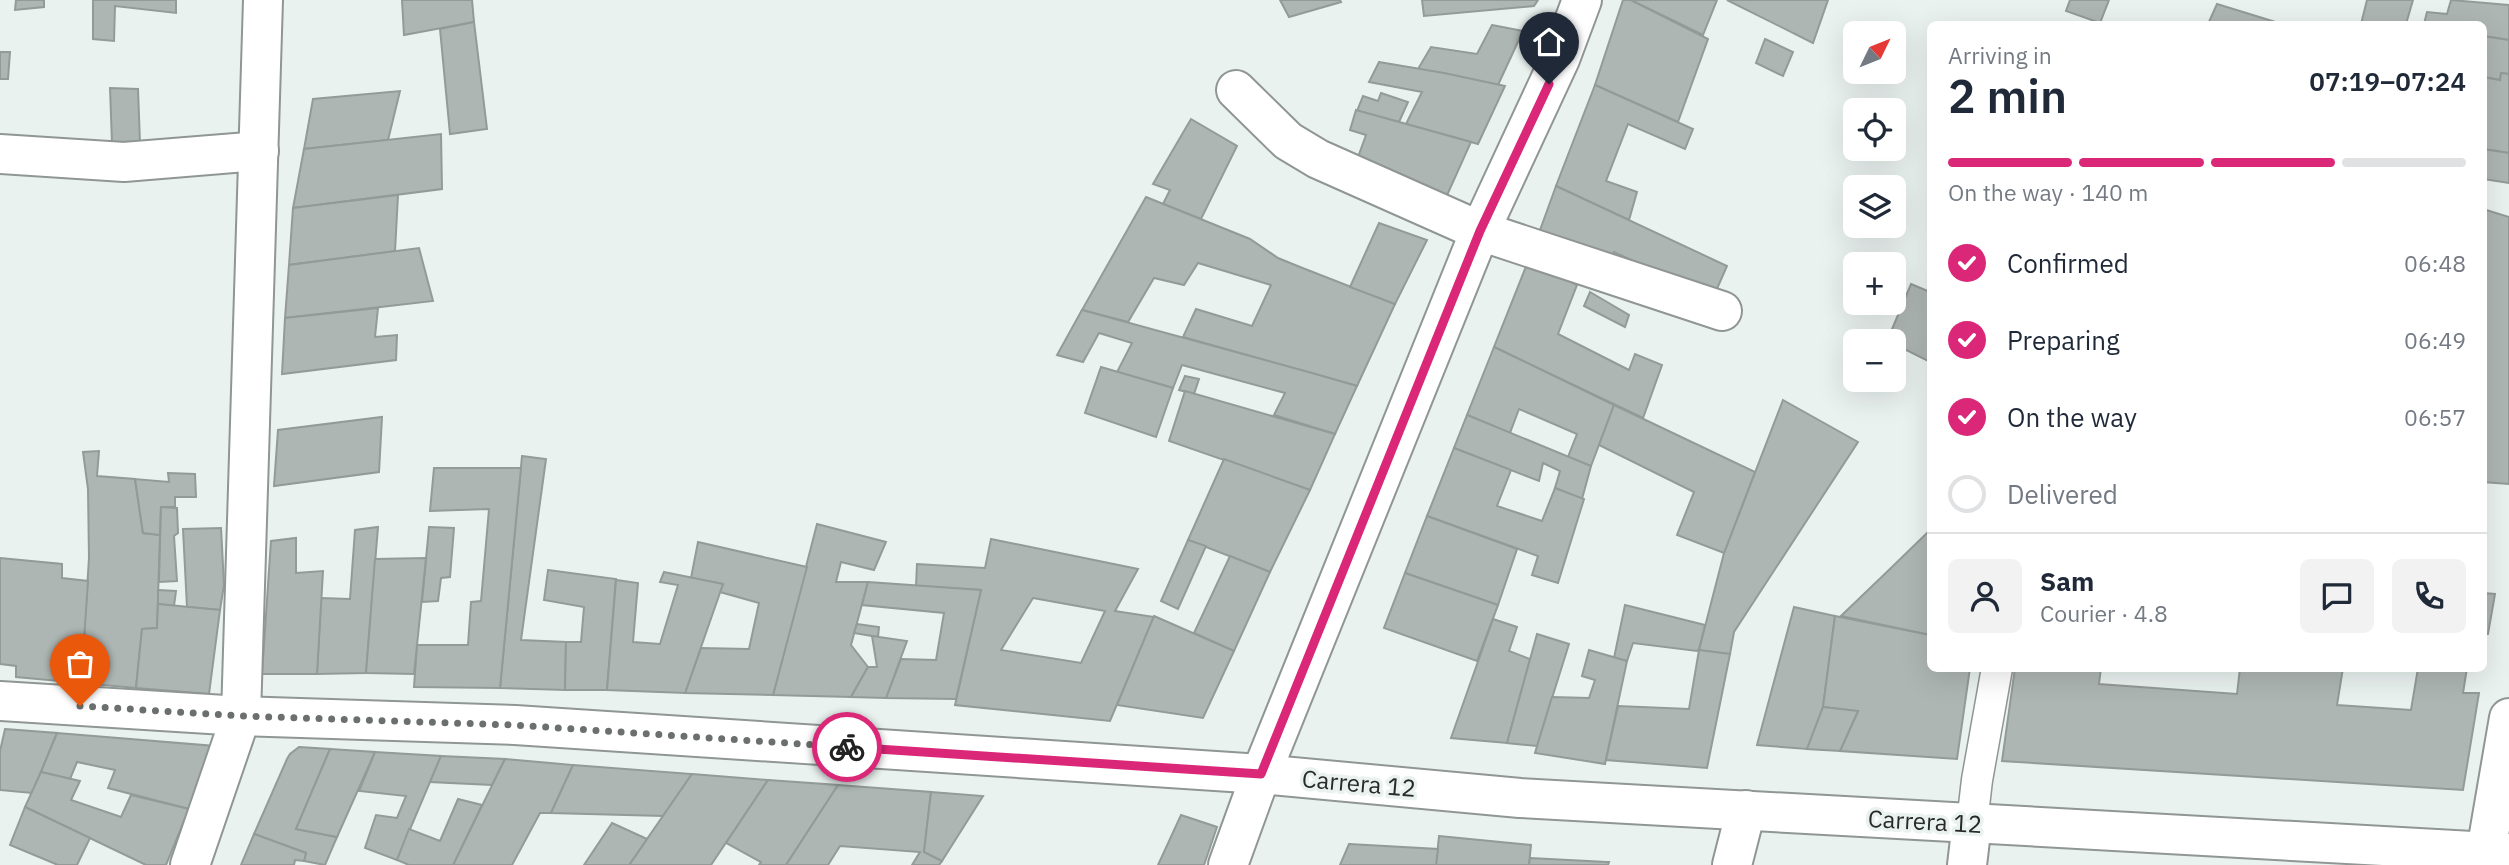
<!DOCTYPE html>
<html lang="en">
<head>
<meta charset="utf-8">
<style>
  :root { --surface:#fff; --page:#f2f2f3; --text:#1f2937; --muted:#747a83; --line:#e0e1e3; --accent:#db2777 }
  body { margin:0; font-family:"IBM Plex Sans",sans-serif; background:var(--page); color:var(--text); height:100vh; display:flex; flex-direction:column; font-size:26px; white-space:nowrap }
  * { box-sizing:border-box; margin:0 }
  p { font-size:23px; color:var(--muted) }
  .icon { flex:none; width:38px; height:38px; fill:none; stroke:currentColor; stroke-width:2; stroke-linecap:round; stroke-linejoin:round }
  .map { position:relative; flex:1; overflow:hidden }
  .sheet { position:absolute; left:1927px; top:21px; width:560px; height:651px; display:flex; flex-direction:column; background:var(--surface); border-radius:10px; box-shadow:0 7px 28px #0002 }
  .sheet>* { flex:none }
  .needle { width:46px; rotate:47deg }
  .buttons { position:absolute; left:1843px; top:21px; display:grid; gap:14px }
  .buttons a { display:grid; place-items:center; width:63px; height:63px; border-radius:10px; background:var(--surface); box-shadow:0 7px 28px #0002; font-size:35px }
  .pin { position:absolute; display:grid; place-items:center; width:60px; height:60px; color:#fff; margin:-72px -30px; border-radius:50% 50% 50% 0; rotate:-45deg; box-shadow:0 0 7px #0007 }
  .pin .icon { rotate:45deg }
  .courier { position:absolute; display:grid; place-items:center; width:70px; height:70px; margin:-35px; border:5px solid #db2777; border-radius:50%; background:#fff; color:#222; box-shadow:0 2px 9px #0007 }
  .headline em { font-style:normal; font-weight:600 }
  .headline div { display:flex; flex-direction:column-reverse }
  .headline { display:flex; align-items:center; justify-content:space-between; height:119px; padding:0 21px }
  h1 { font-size:46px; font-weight:600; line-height:52px }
  .bar { display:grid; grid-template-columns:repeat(4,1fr); gap:10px 7px; align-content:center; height:84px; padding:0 21px }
  .bar i { height:9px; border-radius:5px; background:var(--line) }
  .bar .current { background:var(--accent) }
  .bar p { grid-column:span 4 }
  .line { display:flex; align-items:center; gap:18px; padding:0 21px; border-top:2px solid var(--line) }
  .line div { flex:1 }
  .round { display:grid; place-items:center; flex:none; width:74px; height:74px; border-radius:10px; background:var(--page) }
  ol { padding:0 21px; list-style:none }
  li { display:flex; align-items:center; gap:21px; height:77px }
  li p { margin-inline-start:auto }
  li .icon { padding:7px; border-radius:50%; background:var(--accent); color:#fff; stroke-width:4 }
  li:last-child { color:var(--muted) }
  li i { width:38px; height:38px; border:4px solid var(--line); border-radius:50% }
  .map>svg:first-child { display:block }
</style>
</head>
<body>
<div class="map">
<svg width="2509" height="865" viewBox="0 0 2509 865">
  <rect width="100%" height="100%" fill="#eaf2f0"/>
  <g fill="#aeb6b3" stroke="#939a98" stroke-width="2" fill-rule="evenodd">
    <path d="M16,0H44V7L15,10Z"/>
    <path d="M93,0H176V13L115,6L114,41L93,39Z"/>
    <path d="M402,0H472L474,22L404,35Z"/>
    <path d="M1280,0H1340L1341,2L1289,17Z"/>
    <path d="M1422,0H1538L1534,6L1424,16Z"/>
    <path d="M1623,0H1631L1708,39L1678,122L1595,85Z"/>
    <path d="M1631,0H1717L1703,35Z"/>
    <path d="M1727,0H1828L1813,43Z"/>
    <path d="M2070,0H2109L2100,23L2066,11Z"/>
    <path d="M2367,0H2413L2406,24H2361Z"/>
    <path d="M2451,0L2509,5V40L2483,36V24H2424L2427,12L2447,14Z"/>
    <path d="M2217,4L2282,24H2208Z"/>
    <path d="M474,22L487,129L450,134L440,29Z"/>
    <path d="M1492,25L1523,31L1498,85L1418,69L1431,47L1477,54Z"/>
    <path d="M2483,36L2509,40V74L2501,73L2500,80L2483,77Z"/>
    <path d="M1765,39L1793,52L1783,76L1756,63Z"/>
    <path d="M0,52H10L8,79H0Z"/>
    <path d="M1379,62L1444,73L1505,86L1478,144L1406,124L1422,92L1369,82Z"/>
    <path d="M2501,73L2509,74V153L2483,149V77L2500,80Z"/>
    <path d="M1595,85L1693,129L1685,149L1628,124L1606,181L1637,192L1629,220L1556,186Z"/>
    <path d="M110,88L138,89L140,143H112Z"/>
    <path d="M400,91L388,140L304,149L313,99Z"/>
    <path d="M1381,93L1408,102L1399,122L1357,111L1363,96L1378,101Z"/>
    <path d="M1356,110L1471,142L1444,202L1353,171L1366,135L1350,130Z"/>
    <path d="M1191,119L1237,146L1201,219L1163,204L1170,190L1153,184Z"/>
    <path d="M441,134L442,189L293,208L304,149Z"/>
    <path d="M2483,149L2509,153V183L2483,179Z"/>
    <path d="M1556,186L1727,266L1713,298L1614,252L1609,263L1539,233Z"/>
    <path d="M398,195L395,251L289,265L293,208Z"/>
    <path d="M1146,197L1250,239L1278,258L1300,267L1395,304L1357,386L1183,337L1196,309L1252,326L1271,285L1198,263L1184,285L1154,278L1128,322L1082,310Z"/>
    <path d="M2483,209L2509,217V484L2483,482Z"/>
    <path d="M1379,223L1427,240L1395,304L1350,287Z"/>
    <path d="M419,248L433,301L285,318L289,265Z"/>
    <path d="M1529,259L1577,285L1558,334L1629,370L1635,354L1662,365L1643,418L1494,347Z"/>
    <path d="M1911,284L1930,292V362L1894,344V341H1887Z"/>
    <path d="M1590,292L1629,315L1625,327L1584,306Z"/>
    <path d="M378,308L375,337L397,335L396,360L282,374L285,318Z"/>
    <path d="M1082,310L1312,373L1357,386L1335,434L1274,415L1285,393L1182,365L1173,388L1117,372L1132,343L1099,333L1083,362L1057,355Z"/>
    <path d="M1494,347L1614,405L1591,466L1568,457L1577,434L1519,409L1510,433L1467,415Z"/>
    <path d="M1101,367L1173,388L1156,437L1085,413Z"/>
    <path d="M1185,376L1199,379L1194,394L1179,390Z"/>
    <path d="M1185,391L1335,434L1310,490L1169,441Z"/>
    <path d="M1783,400L1858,442L1734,632L1730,654L1699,650L1724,553Z"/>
    <path d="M1614,405L1755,472L1724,553L1677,535L1694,492L1599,445Z"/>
    <path d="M1467,415L1591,466L1582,499L1555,488L1560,471L1543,463L1539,481L1454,448Z"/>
    <path d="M382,417L379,472L274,486L278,430Z"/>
    <path d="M1454,448L1511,470L1497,506L1542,521L1555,488L1584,499L1558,583L1532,575L1538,556L1427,516Z"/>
    <path d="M99,451L97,476L135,479L143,533L160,535L157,628L142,629L136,688L81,683L89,558L88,489L83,452Z"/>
    <path d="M522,456L546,459L521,640L566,642L565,690L500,688Z"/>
    <path d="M1224,459L1310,490L1270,572L1188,540Z"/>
    <path d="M434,468H521L500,688L414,687L417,645H468L471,602L481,601L489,509L430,511Z"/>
    <path d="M168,473L195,474L196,497H175V507H161L160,535L143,533L135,479L169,482Z"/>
    <path d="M161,507L177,508L178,533L174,536L177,581L159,582Z"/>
    <path d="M1427,516L1517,549L1498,605L1405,573Z"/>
    <path d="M817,524L886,542L874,570L841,562L836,582H868L851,645L868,667L851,697L773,695Z"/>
    <path d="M378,527L366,673L317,674L321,598L350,599L355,530Z"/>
    <path d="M429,527L454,528L450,577L441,578L438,601L422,602Z"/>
    <path d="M221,528L224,585L220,610L187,607L183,529Z"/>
    <path d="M1930,530V635L1841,616L1892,567Z"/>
    <path d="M296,538V573L323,571L317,674H262L271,541Z"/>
    <path d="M991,539L1138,569L1115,611L1154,617L1110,721L955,705L981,590L916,586L917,564L985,568ZM1033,598L1105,611L1081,663L1001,650Z"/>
    <path d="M1188,540L1206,546L1178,609L1161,601Z"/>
    <path d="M698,542L807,567L773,695L685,693L701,648L749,649L759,603L720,592L723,584L691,578Z"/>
    <path d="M1230,556L1270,572L1234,651L1194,633Z"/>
    <path d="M0,558L62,564V578L88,581L81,683L16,677V666L0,664Z"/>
    <path d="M426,558L414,674L366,673L375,559Z"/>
    <path d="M548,570L616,579L607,690H565L566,642H581L584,607L544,600Z"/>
    <path d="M664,572L723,584L685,693L607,690L616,580L638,583L633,642L660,644L678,585L660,582Z"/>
    <path d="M1405,573L1498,605L1477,661L1384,628Z"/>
    <path d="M868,582L981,590L956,699L886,698L901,659L936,660L944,613L862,605Z"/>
    <path d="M158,590L176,591L174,606L158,604Z"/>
    <path d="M2483,593L2495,594L2488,634H2483Z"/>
    <path d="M158,604L220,610L209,694L136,688L142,629L157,628Z"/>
    <path d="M1625,605L1705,625L1699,649L1697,651L1633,643L1627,661L1614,658Z"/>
    <path d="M1794,607L1835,616L1823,707L1807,749L1757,745Z"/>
    <path d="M1154,616L1234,651L1203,718L1117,705Z"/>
    <path d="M1835,616L1930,635V668H1970L1957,759L1840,751L1858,711L1823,707Z"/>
    <path d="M1493,619L1517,627L1509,651L1530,659L1507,743L1451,738Z"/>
    <path d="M857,624L879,627L878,637L854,633Z"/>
    <path d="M1537,634L1569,644L1537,746L1507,743Z"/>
    <path d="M872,636L907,641L886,698L851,697L868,667H877Z"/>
    <path d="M1589,650L1627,661L1605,764L1535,753L1552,697L1589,698L1595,680L1582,676Z"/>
    <path d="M1699,650L1730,654L1707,768L1606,760L1618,706L1689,709Z"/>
    <path d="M2015,668H2101L2099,684L2237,694L2240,668H2343L2337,705L2411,710L2418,668H2467L2463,693H2479L2463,790L2002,761Z"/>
    <path d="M1823,707L1858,711L1840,751L1807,749Z"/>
    <path d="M5,729L57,733L32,793L0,790V751Z"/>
    <path d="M57,733L215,746L189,809L108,788L115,770L77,762L70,779L41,772Z"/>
    <path d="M299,747L330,749L296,829L337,837L325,865L304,861L306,853L254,834L287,759L290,754Z"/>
    <path d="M330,749L375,752L337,837L296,829Z"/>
    <path d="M375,752L441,756L397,860L365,848L376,815L397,818L406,796L359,791Z"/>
    <path d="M441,756L505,759L492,785L430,782Z"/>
    <path d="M505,759L573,765L551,813H540L512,865H453Z"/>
    <path d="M573,765L692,774L663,816L551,813Z"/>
    <path d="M41,772L80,781L71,800L121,817L131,795L189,809L166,865H146L25,807Z"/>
    <path d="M692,774L768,780L711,865H629Z"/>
    <path d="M768,780L838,785L786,865H759L761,862L726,843Z"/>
    <path d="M838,785L931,792L924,852L942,861L939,865H912L920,852L840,846L828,865H786Z"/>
    <path d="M931,792L983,796L942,861L924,852Z"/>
    <path d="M458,799L482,805L453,865H409L397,860L409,829L440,841Z"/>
    <path d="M25,807L90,838L77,865H58L10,845Z"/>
    <path d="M1181,815L1217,827L1204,865H1158Z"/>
    <path d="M612,823L647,839L629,865H584Z"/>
    <path d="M254,834L306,853L304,861L295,860L294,865H241Z"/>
    <path d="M1439,836L1531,845L1529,865H1436Z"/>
    <path d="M1349,844L1438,849L1436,865H1340Z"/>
    <path d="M1530,858L1607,862H1609L1608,865H1529Z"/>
  </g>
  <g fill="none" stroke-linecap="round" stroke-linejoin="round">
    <defs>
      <path id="lane" d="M1972,823L1977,780L1997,668"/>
      <g id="street">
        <path d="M1236,90L1288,141L1318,159L1480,231L1722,311"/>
        <path d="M0,154L124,162L259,151"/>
        <path d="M0,701L241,716L515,725L1261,774L1520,798L2509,853"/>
        <path d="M190,865L241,716L263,0"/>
        <path d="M1228,865L1261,774L1480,231L1560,59L1582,0"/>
        <path d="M1732,865L1746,810"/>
        <path d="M1967,865L1972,823"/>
        <path d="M2486,865V852L2509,718"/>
      </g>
    </defs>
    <use href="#lane" stroke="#8f9694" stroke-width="33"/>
    <use href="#street" stroke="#8f9694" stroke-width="42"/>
    <use href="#lane" stroke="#fff" stroke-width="30"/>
    <use href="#street" stroke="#fff" stroke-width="38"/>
  </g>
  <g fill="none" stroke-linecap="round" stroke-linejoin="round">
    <path stroke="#6b706f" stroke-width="7" stroke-dasharray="0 12.6" d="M80,706L241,716L514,725L847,747"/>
    <path stroke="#db2777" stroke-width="9" d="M847,747L1261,774L1480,231L1549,84"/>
  </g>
  <g text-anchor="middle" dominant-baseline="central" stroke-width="7" stroke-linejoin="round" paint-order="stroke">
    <g font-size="24" fill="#272a29" stroke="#eaf2f0">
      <text transform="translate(1359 783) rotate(5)">Carrera 12</text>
      <text transform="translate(1925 821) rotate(3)">Carrera 12</text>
    </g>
  </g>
</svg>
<div class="buttons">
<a><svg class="needle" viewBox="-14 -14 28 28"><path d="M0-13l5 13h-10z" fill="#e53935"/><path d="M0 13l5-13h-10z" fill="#747a83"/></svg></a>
<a><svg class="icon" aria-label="locate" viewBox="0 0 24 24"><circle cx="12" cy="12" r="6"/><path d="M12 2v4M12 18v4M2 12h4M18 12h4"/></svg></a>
<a><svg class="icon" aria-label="layers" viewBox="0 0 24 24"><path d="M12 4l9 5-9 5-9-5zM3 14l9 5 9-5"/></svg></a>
<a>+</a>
<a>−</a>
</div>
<div class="pin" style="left:80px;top:706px;background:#ea580c"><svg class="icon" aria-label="bag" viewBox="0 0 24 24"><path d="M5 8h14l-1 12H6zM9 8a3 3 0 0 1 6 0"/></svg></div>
<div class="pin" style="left:1549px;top:84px;background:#1f2937"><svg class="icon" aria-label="home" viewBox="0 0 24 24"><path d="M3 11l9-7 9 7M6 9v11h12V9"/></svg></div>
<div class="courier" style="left:847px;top:747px"><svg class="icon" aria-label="bike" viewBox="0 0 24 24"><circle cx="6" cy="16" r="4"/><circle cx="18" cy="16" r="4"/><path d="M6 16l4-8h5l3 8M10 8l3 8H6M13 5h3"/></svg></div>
<section class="sheet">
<div class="headline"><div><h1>2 min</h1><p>Arriving in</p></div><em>07:19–07:24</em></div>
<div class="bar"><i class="current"></i><i class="current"></i><i class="current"></i><i></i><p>On the way · 140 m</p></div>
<ol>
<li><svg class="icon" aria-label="check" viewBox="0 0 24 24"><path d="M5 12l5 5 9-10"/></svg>Confirmed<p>06:48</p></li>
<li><svg class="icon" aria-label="check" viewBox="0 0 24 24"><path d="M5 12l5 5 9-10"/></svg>Preparing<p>06:49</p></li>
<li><svg class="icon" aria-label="check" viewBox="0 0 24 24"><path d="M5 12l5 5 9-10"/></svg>On the way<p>06:57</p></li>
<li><i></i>Delivered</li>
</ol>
<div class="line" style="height:126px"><a class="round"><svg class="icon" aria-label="person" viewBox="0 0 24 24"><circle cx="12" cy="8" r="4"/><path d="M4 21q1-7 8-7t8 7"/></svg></a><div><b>Sam</b><p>Courier · 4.8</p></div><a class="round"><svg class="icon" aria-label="chat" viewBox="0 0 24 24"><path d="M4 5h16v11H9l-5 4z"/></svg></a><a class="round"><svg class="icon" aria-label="phone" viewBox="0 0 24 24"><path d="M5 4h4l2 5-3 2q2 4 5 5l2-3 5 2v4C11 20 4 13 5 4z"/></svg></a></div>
</section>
</div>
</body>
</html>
